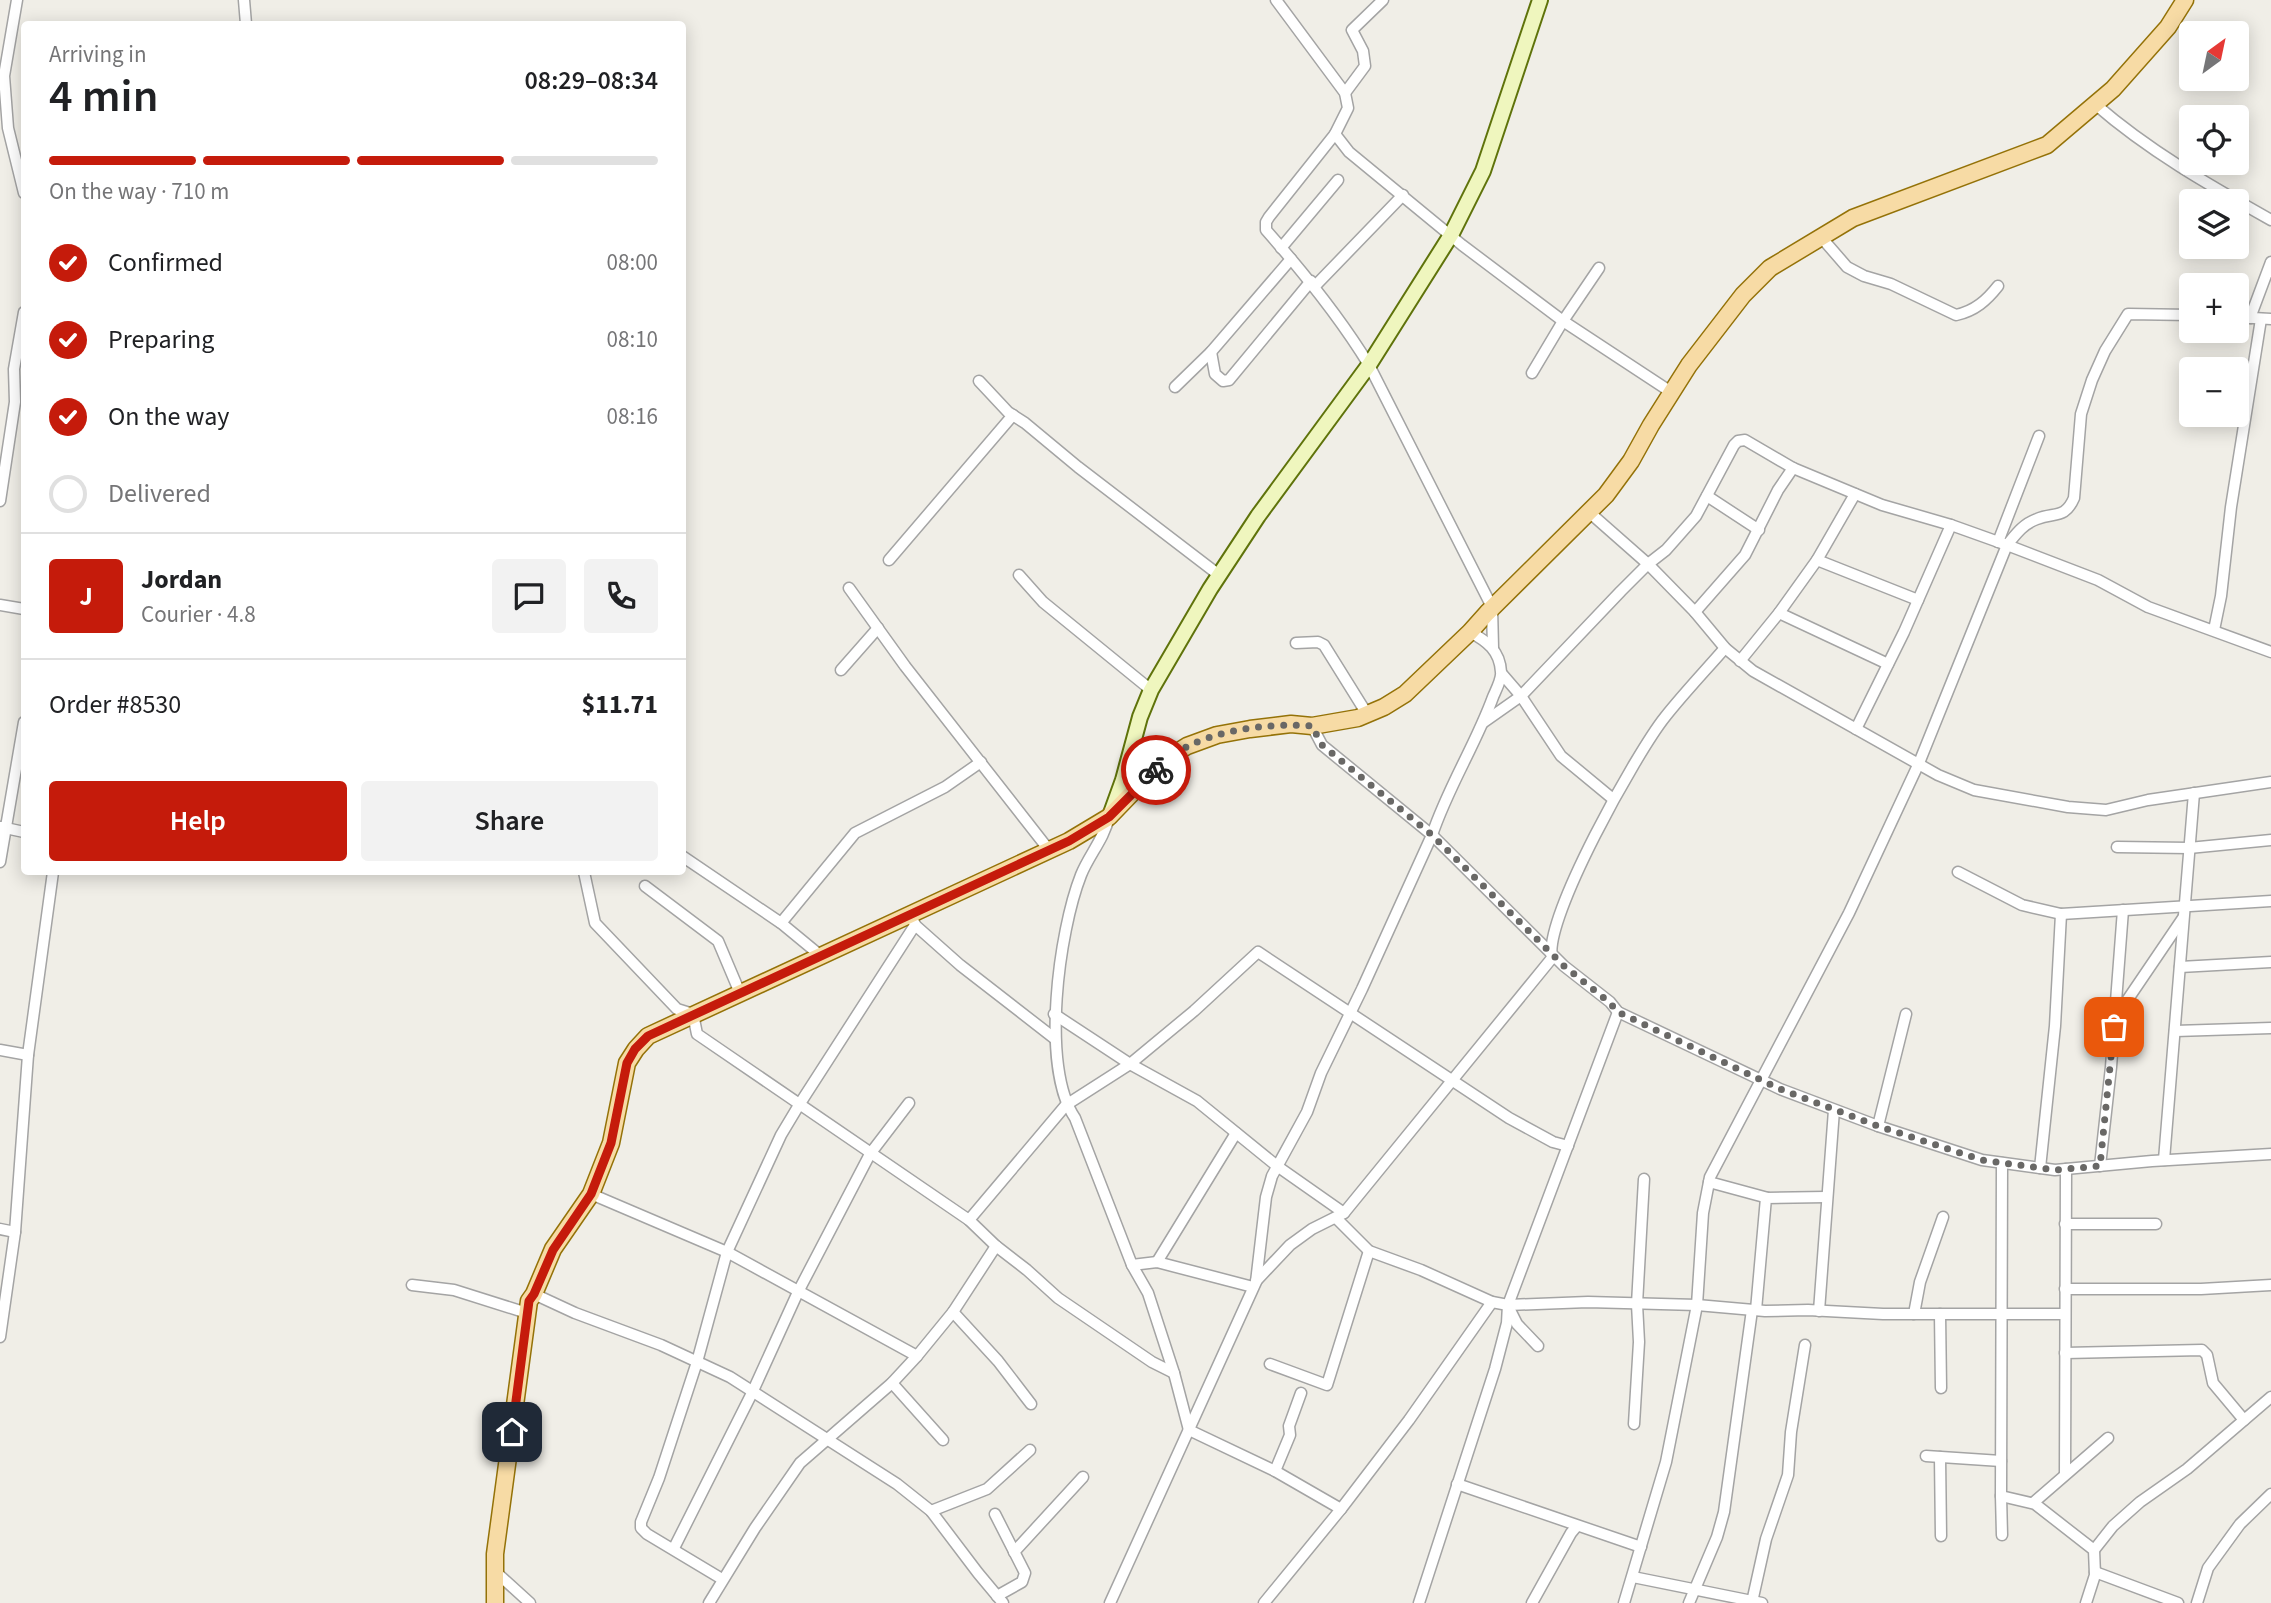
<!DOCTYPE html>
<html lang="en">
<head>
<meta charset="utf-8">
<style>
  :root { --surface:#fff; --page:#f2f2f2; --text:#202124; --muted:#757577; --line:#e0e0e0; --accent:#c51b0b }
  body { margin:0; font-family:"Source Sans 3",sans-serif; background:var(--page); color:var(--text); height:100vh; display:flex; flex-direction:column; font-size:26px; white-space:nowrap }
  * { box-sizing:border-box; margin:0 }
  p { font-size:23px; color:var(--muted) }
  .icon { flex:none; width:38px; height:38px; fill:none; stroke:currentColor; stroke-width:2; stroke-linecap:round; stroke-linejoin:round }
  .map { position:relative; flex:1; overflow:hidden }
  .drawer { position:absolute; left:21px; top:21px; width:665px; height:854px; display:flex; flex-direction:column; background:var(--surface); border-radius:7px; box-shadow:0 4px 18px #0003 }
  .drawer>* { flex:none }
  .needle { width:46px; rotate:33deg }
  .fabs { position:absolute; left:2179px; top:21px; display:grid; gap:14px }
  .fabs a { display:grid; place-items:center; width:70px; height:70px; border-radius:7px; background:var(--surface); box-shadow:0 4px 18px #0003; font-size:35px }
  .pin { position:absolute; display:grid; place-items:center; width:60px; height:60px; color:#fff; margin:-30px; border-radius:14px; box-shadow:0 4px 10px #0006 }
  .courier { position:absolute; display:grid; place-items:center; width:70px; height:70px; margin:-35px; border:5px solid #c51b0b; border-radius:50%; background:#fff; color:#222; box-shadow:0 2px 9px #0007 }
  .summary em { font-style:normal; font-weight:600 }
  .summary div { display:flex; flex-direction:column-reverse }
  .summary { display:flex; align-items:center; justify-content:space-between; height:119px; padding:0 28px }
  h1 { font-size:46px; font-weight:600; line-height:52px }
  .bar { display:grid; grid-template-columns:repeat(4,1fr); gap:10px 7px; align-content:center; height:84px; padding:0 28px }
  .bar i { height:9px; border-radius:5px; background:var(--line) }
  .bar .on { background:var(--accent) }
  .bar p { grid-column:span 4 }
  .line { display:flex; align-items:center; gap:18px; padding:0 28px; border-top:2px solid var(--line) }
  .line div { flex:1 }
  .round { display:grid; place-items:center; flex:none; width:74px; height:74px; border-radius:7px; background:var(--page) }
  ol { padding:0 28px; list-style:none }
  li { display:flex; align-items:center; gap:21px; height:77px }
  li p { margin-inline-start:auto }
  li .icon { padding:7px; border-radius:50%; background:var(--accent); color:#fff; stroke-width:4 }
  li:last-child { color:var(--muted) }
  li i { width:38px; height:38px; border:4px solid var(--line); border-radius:50% }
  .button { display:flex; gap:14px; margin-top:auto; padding:14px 28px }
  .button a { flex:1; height:80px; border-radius:7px; background:var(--accent); color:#fff; font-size:28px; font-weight:600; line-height:80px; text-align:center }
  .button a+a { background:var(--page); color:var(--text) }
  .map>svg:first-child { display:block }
</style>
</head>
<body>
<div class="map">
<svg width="2271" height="1603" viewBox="0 0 2271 1603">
  <rect width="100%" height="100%" fill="#f0eee7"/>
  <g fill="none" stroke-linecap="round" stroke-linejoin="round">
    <defs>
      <g id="street">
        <path d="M17,0L4,76L8,128L24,193"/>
        <path d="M244,0L246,24"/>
        <path d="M1276,0L1345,93L1348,108L1335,134L1349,152L1462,245L1563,321L1671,392"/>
        <path d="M1345,93L1365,66L1363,51L1352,30L1383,0"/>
        <path d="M2095,104C2149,151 2209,185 2271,220"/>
        <path d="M1335,134L1269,217L1266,222V230C1304,273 1339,316 1369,365L1492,607L1493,648"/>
        <path d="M1821,237L1847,267L1864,276L1891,284L1956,315C1975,311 1987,300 1998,286"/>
        <path d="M1281,248L1338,180"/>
        <path d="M1315,286L1403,195"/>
        <path d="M2236,317L2271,319"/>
        <path d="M2250,318L2271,262"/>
        <path d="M1211,352L1215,374L1223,381L1229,380L1311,281"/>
        <path d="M1532,373L1563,321L1599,268"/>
        <path d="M979,381L1008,412L1025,423L1078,467L1219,575"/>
        <path d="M1175,387L1211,352L1291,259"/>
        <path d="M1707,496L1759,530"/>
        <path d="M0,501L15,402L14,369L24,312"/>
        <path d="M1589,512L1648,564L1695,612L1725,648L1753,671L1938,775L1974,790L2068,807L2106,810L2148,800L2271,782"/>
        <path d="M1998,542L2039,436"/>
        <path d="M889,560L1013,415"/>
        <path d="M1817,560L1918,600"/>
        <path d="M1019,575L1043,602L1151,690"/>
        <path d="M849,588L905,666L1049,850"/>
        <path d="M0,605L24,609"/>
        <path d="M1695,612L1745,555L1778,490L1793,468"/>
        <path d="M1779,613L1888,664"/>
        <path d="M2214,630L2221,596L2231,507L2261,319"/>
        <path d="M1296,643L1318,642L1324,645L1367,714"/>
        <path d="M1740,661L1779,613L1817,560L1855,494"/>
        <path d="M841,670L878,628"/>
        <path d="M1502,674L1521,696L1561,756L1613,799"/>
        <path d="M1484,722L1521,696L1621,591L1648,564L1666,550L1696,516L1734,445L1738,441L1745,440L1793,468L1882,505L1951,525L2007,545L2098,580L2148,607L2271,652"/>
        <path d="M1312,726L1322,745L1432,835L1564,966L1610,1002L1618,1012L1780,1089L1878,1126L1982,1160L2055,1170L2152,1161L2271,1154"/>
        <path d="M1856,729L1904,632L1951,525"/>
        <path d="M1109,817C1104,839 1089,855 1081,875C1059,931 1040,1067 1075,1118L1132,1265L1148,1293L1174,1373L1189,1430L1275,1471L1341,1509"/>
        <path d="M1,827L24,832"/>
        <path d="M2117,847L2189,848L2271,840"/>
        <path d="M682,856L781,923L821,956"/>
        <path d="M0,862L24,722"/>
        <path d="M584,872L595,923L677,1009L693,1014L697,1034L969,1220L996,1246L1027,1270L1058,1298L1152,1362L1174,1373"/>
        <path d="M1958,872L2022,905L2061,914L2271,901"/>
        <path d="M645,886L718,941L740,993"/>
        <path d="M781,923L855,833L945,787L981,762"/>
        <path d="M915,925L960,965L1054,1038"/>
        <path d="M2180,967L2271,962"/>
        <path d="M1054,1014L1130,1064L1197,1101L1277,1166L1344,1213"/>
        <path d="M2118,1020L2126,1002L2183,918"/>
        <path d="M2175,1031L2271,1028"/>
        <path d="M0,1050L28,1055"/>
        <path d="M1878,1126L1906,1014"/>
        <path d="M2164,1160L2194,793"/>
        <path d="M2002,1163L2001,1496L2035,1504L2094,1550L2095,1575L2086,1603"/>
        <path d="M2100,1166L2111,1067L2123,910"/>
        <path d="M2040,1168L2055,1026L2061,914"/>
        <path d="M1709,1182L1768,1198"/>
        <path d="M591,1194L727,1252L917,1356"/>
        <path d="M1336,1218L1369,1251L1421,1270L1492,1302L1508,1305L1588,1302L1697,1305L1765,1311L1808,1310L1883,1314H2065"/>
        <path d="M969,1220L1066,1105L1130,1064L1194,1011L1258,952L1509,1118L1553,1142L1568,1146"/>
        <path d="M2065,1224H2156"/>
        <path d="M0,1229L15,1232"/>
        <path d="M1157,1262L1236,1133"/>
        <path d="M1132,1265L1157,1262L1253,1287"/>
        <path d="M1256,1281L1290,1245L1312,1229L1344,1213L1552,958C1543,919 1637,752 1665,717C1684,693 1705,671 1725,648"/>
        <path d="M412,1285L454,1290L527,1313"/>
        <path d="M2065,1289H2201L2271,1285"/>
        <path d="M534,1294L575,1313L661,1345L730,1377L897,1484L931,1511L978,1573L1003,1603"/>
        <path d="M1509,1308L1517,1324L1538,1346"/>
        <path d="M1756,1310L1766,1198L1826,1197"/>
        <path d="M1819,1311L1834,1110"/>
        <path d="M953,1312L998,1361L1031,1404"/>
        <path d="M1914,1314L1920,1282L1943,1217"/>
        <path d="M1940,1314L1941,1388"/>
        <path d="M0,1337L15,1232L28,1055L53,872"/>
        <path d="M2065,1353L2202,1350L2207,1355L2213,1383L2244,1420"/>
        <path d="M1270,1364L1327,1385L1369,1251"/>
        <path d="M892,1383L943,1440"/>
        <path d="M1634,1424L1639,1342L1637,1304L1644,1179"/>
        <path d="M1926,1456L2001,1461"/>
        <path d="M1940,1457L1941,1536"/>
        <path d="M1275,1471L1290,1435L1289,1426L1301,1393"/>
        <path d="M2065,1474L2066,1169"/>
        <path d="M1457,1484L1641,1547"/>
        <path d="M2001,1496L2002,1535"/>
        <path d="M2033,1503L2108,1438"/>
        <path d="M931,1511L987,1489L1030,1450"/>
        <path d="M995,1514L1025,1573L1022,1582L997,1596"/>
        <path d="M674,1548L752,1393L798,1292L870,1154L909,1103"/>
        <path d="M2094,1550L2113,1526L2140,1502L2187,1469L2271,1397"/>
        <path d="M1014,1552L1083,1477"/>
        <path d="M497,1569L498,1574L530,1603"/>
        <path d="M2095,1572L2178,1603"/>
        <path d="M1633,1577L1762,1603"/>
        <path d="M722,1579L647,1534L641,1528V1522L659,1478L697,1362L727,1252L781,1135L799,1105L915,925L911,914"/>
        <path d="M1752,1602L1766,1539L1788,1475L1791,1432L1805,1345"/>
        <path d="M709,1603L755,1528L800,1463L892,1383L917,1356L953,1312L996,1246"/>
        <path d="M1110,1603L1256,1282L1266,1197L1272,1176L1307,1112L1321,1073L1362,989L1432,835C1448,787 1476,744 1493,697C1496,690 1502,679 1501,672C1500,651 1487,641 1470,632"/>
        <path d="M1264,1603L1341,1509L1409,1420L1492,1302"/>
        <path d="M1419,1603L1495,1369L1507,1323L1508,1305L1618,1012"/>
        <path d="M1532,1603L1571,1533L1576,1527"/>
        <path d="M1624,1603L1666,1462L1697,1305L1703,1213L1710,1177L1849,913L1919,763L2007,545C2016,534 2023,524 2037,519C2055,512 2065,519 2074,498L2081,414L2092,380L2105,351L2128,314L2191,315"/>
        <path d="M1689,1603L1717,1537L1724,1512L1752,1310"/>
        <path d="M2197,1603L2208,1568L2240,1524L2271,1494"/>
      </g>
      <path id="secondary" d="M1110,816L1123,780L1140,717L1151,690L1210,589L1258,516L1369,365L1451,235L1483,171L1540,0"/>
      <path id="primary" d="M495,1603V1554L529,1301L534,1294L553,1249L591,1194L611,1143L627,1063L636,1049L648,1036L1069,841L1109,817L1163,761L1187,746L1217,735L1250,729L1291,724L1312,726L1358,718L1384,707L1405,694L1470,632L1487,613L1606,495L1631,461L1651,425L1689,365L1743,295L1770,268L1853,218L2047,145L2113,89L2168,27L2185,0"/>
    </defs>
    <use href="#street" stroke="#a4a4a4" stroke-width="13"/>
    <use href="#secondary" stroke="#5f730b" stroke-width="18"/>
    <use href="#primary" stroke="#947208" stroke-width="19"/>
    <use href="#street" stroke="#fff" stroke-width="10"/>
    <use href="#secondary" stroke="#eff6be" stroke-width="14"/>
    <use href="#primary" stroke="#f7dba5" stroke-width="16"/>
  </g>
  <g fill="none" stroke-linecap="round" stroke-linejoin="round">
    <path stroke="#696866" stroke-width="7" stroke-dasharray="0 12.6" d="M1156,770C1188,732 1265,722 1312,726L1322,745L1432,835L1564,966L1609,1002L1618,1012L1780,1089L1878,1126L1982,1160L2055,1170L2100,1166L2114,1027"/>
    <path stroke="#c51b0b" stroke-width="9" d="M512,1432L529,1301L534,1294L553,1250L591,1194L611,1143L627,1063L635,1049L648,1036L1069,841L1109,817L1156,770"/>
  </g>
</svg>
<div class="fabs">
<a><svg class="needle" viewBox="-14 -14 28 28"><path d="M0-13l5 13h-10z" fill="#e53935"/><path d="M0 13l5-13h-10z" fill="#757577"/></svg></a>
<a><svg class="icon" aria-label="locate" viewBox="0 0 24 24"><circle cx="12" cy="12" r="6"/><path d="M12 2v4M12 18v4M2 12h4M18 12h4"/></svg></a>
<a><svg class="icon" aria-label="layers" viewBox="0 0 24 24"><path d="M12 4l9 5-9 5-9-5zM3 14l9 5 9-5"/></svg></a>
<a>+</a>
<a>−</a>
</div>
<div class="pin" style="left:2114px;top:1027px;background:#ea580c"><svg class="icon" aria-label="bag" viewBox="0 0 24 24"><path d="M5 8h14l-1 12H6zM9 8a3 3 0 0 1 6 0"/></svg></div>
<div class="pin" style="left:512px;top:1432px;background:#1f2937"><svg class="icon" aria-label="home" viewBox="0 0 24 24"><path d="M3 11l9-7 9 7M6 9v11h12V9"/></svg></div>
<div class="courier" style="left:1156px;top:770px"><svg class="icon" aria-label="bike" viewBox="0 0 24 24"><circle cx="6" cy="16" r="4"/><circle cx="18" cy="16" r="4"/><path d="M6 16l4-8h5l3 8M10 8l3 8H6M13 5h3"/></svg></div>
<section class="drawer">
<div class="summary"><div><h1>4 min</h1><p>Arriving in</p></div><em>08:29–08:34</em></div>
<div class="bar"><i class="on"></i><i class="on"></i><i class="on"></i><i></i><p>On the way · 710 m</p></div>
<ol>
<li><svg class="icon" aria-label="check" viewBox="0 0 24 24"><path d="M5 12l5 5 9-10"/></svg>Confirmed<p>08:00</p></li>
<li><svg class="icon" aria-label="check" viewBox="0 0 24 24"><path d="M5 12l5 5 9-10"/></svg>Preparing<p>08:10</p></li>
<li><svg class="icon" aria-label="check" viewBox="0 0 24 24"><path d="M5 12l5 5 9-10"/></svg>On the way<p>08:16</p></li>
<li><i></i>Delivered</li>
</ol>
<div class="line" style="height:126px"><b class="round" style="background:var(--accent);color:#fff">J</b><div><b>Jordan</b><p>Courier · 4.8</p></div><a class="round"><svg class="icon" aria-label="chat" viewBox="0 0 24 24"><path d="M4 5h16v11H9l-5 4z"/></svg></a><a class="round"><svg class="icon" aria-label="phone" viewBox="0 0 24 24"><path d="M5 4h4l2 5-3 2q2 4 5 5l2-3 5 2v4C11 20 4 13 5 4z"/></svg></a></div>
<div class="line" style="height:91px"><div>Order #8530</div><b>$11.71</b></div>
<div class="button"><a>Help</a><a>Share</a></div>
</section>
</div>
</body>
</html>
